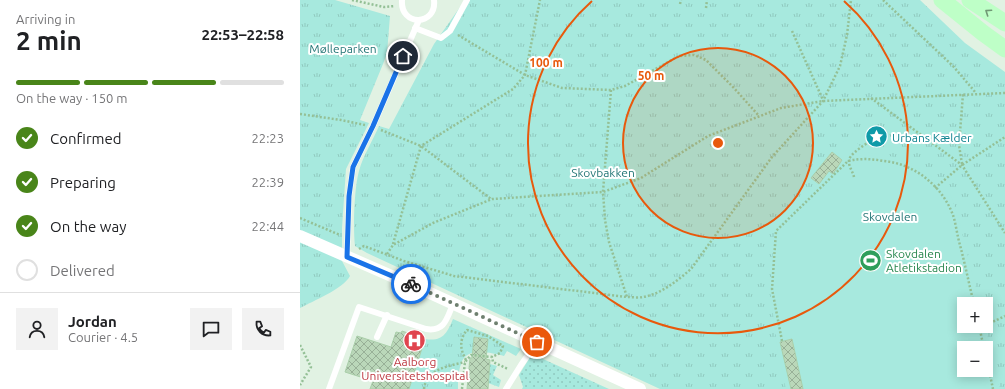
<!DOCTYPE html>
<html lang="en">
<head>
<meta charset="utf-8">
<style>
  :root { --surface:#fff; --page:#f2f2f2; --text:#202124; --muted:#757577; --line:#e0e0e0; --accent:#498519 }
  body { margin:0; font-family:Ubuntu,sans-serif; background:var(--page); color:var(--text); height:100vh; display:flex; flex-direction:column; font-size:15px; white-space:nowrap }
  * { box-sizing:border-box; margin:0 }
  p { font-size:13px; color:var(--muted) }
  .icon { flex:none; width:22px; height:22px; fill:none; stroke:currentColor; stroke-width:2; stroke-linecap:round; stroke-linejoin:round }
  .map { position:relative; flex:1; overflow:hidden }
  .sheet { display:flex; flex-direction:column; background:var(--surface); width:300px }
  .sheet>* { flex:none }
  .controls { position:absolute; left:657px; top:297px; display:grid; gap:8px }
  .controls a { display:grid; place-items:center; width:36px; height:36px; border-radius:0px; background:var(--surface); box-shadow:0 2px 10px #0003; font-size:20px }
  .pin { position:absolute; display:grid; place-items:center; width:34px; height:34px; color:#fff; margin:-17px; border:2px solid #fff; border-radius:50%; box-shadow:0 1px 4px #0007 }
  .courier { position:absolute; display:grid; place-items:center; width:40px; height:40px; margin:-20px; border:3px solid #1a73e8; border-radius:50%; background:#fff; color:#222; box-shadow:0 1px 5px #0007 }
  .headline em { font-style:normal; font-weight:600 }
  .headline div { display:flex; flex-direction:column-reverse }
  .headline { display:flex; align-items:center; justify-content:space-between; height:68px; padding:0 16px }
  h1 { font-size:26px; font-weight:600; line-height:30px }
  .bar { display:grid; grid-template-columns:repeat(4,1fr); gap:6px 4px; align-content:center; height:48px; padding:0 16px }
  .bar i { height:5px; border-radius:3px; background:var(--line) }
  .bar .selected { background:var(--accent) }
  .bar p { grid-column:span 4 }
  .line { display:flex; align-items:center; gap:10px; padding:0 16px; border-top:1px solid var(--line) }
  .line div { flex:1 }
  .round { display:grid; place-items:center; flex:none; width:42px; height:42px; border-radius:0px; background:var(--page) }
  ol { padding:0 16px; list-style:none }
  li { display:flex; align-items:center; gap:12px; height:44px }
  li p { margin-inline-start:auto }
  li .icon { padding:4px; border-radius:50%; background:var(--accent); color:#fff; stroke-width:4 }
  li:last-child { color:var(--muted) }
  li i { width:22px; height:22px; border:2px solid var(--line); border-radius:50% }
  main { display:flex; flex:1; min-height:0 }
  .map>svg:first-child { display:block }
</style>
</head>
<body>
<main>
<section class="sheet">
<div class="headline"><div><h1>2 min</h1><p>Arriving in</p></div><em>22:53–22:58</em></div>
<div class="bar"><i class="selected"></i><i class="selected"></i><i class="selected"></i><i></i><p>On the way · 150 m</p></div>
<ol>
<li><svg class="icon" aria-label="check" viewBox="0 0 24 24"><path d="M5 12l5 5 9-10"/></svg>Confirmed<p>22:23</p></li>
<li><svg class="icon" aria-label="check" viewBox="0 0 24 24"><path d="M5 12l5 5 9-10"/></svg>Preparing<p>22:39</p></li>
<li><svg class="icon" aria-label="check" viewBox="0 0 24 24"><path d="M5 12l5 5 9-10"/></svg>On the way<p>22:44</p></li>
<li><i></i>Delivered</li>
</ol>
<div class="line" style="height:72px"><a class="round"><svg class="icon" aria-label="person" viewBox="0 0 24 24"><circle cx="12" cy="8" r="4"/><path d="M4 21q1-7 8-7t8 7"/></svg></a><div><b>Jordan</b><p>Courier · 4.5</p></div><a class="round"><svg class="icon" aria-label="chat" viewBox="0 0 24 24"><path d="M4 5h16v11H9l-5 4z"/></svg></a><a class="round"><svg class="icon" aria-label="phone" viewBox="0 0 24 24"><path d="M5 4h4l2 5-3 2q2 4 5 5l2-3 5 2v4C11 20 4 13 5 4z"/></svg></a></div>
</section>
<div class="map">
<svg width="705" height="389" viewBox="0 0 705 389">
  <defs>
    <pattern id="grass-dots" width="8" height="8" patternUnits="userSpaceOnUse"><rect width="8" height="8" fill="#a7e9de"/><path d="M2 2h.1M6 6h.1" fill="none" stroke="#90c9bf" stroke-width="1.8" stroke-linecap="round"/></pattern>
    <pattern id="park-tufts" width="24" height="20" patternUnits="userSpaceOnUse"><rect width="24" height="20" fill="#a7e9de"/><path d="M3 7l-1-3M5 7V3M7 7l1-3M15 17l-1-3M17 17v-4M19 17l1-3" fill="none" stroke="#90c9bf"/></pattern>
    <pattern id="building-cross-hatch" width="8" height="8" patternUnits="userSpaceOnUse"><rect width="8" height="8" fill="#bad7b9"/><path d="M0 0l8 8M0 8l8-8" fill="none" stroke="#98b097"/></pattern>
  </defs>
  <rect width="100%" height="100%" fill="#e1f2e3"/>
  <g fill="url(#grass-dots)">
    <path d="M232,354L309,389H222L223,387L219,375Z"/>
    <path d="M190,364L197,366L193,375L201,380L199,387L188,383Z"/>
  </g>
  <g fill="url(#park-tufts)" fill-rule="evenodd">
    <path d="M0,0H35L90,16L87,53L83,64L60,120L69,123L46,169L42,228V261L50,276C43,289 13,301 0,308Z"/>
    <path d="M165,0H620L665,43L705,72V389H360L67,253L55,246C53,228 54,189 59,171C63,156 73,140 79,126L89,129L134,44ZM664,304H686V326H664ZM664,348H686V370H664Z"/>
    <path d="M153,319L221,349L216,356L207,351L204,356C191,353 166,346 161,364C158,372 158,381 158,389H109L125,339C143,342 147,333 153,319Z"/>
  </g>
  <path fill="#a7e9de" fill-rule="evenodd" d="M546,140C556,140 560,144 563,152L584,155L604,159L638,180L651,196L657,213L680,304H664V326H685L700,389H486L478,354L470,290L475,230L519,185L511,178L532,152ZM664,348H686V370H664Z"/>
  <g fill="url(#building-cross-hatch)" stroke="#aacfaa">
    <path d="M532,152L542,160L533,174L529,171L519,184L511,178Z"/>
    <path d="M102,331L125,339L109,389H70L73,381L45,372L57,336L91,347L96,332L101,333Z"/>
    <path d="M174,337L188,339L186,359L190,360L188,389H167L170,358H172Z"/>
    <path d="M492,339L503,389H491L480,342Z"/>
  </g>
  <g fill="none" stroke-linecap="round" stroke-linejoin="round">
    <g stroke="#94c096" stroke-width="2.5" stroke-dasharray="2 2" stroke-linecap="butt">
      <path d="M52,0L84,7L95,6"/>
      <path d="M583,0L653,66L676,93"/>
      <path d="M380,4L381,0"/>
      <path d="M406,8L407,0"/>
      <path d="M492,31L523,100"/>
      <path d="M158,35L225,75L262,88L311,90L325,86L379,56L394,55L406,60L434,88L459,116"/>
      <path d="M311,90L303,192L305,220L309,242L327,297"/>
      <path d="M571,98L662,165L705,233"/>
      <path d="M0,114L41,120L65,125"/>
      <path d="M81,130L121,146L191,199"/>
      <path d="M662,164L659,145L663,94"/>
      <path d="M554,177C553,172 549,167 549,162C547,154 570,142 576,137"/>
      <path d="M635,188L662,165L705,137"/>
      <path d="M0,218L40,235"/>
      <path d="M93,244L121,146L213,89L225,75L240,0"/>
      <path d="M59,249L64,246L104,261L154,276L327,297C332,297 338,298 343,297C361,294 377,281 391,269L472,157L523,101L540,66L547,35L551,0"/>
      <path d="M87,254L93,245L133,223L192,199L303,192L341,178L408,136L481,108L523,101L705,93"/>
      <path d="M686,325L705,316"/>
      <path d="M679,326L684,348"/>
      <path d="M482,341L472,289L476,231L548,161C561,158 572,159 584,161C615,164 642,186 653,215C656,224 657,235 660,245C665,264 669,284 674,304"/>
      <path d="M0,345L11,367L0,385"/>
      <path d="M686,356L693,389"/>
      <path d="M166,360C160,349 159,340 167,330L188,336L203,346L200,353L192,357"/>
      <path d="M124,389C126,369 149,366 165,362"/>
      <path d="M162,389L165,362L171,355L192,357L193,362L208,369"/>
    </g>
    <g stroke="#fff" stroke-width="6">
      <path d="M102,0C100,27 137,26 134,0"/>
      <path d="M115,28L141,38L150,31L167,0"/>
      <path d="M47,257L49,196L53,167L73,126L119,20"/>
      <path d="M77,337L87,315"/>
      <path d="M29,389L59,307L126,329C145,332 147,318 153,304"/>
      <path d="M206,389L221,365L237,342"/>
    </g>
    <path stroke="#fff" stroke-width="12" d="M0,236L119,288L340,389"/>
    <g stroke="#beffc7" stroke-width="17">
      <path d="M642,0L683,33L705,49"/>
      <path d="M670,0L705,23"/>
    </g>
  </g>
  <defs><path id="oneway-chevron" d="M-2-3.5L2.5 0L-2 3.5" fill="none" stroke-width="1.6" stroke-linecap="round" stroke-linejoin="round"/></defs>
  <use stroke="#719875" href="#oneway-chevron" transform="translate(688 12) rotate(-146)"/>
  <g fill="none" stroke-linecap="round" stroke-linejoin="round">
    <path stroke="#6f8070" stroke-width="4" stroke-dasharray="0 7.2" d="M111,284L237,342"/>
    <path stroke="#1a73e8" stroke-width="5" d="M103,56L73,126L53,167L49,196L47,257L111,284"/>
  </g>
  <circle cx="418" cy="143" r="95" fill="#e8590c" fill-opacity=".12"/>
  <g fill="none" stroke="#e8590c" stroke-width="2">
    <circle cx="418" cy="143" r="95"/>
    <path d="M544 1A190 190 0 1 1 292 1"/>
  </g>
  <defs>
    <symbol id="sight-disc" viewBox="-11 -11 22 22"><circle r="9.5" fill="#0f9aa8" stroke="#fff"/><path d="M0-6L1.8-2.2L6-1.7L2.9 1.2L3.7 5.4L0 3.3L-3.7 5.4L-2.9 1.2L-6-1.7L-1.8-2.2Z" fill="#fff"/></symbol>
    <symbol id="stadium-disc" viewBox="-11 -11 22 22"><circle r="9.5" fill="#2e9e5b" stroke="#fff"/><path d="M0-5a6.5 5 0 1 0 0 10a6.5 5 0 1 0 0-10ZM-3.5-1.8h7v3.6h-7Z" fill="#fff"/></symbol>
    <symbol id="hospital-disc" viewBox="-11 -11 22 22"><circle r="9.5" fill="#e0444e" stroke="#fff"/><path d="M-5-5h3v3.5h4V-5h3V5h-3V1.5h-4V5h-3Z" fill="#fff"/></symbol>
  </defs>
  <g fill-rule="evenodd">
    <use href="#sight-disc" x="564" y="124" width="25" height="25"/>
    <use href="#stadium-disc" x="558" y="248" width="25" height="25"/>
    <use href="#hospital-disc" x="102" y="328" width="25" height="25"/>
  </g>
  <g text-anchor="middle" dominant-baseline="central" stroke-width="4" stroke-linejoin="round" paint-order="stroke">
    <g font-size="12" fill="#247676" stroke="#fff">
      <text x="43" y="48">Mølleparken</text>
      <text x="303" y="172">Skovbakken</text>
      <text x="590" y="216">Skovdalen</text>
    </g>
    <g font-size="12" fill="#0d838f" stroke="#fff" text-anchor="start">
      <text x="592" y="137">Urbans Kælder</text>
    </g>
    <g font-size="12" fill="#27864d" stroke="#fff" text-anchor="start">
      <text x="586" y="253">Skovdalen<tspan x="586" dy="14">Atletikstadion</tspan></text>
    </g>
    <g font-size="12" fill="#be3a42" stroke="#fff">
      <text x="115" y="361">Aalborg<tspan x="115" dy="14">Universitetshospital</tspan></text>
    </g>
  </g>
  <circle cx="418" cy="143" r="6" fill="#e8590c" stroke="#fff" stroke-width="2"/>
  <g font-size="12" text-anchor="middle" font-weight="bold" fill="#e8590c" stroke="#fff" stroke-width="4" stroke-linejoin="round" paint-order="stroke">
    <text x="246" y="67">100 m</text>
    <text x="351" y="80">50 m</text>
  </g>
</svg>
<div class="controls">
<a>+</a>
<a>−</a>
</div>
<div class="pin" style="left:237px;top:342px;background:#ea580c"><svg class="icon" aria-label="bag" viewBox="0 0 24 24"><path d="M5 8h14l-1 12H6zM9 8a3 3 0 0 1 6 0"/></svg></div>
<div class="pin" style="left:103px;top:56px;background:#1f2937"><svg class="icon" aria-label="home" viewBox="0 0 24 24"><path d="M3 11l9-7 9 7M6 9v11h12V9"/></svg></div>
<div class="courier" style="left:111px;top:284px"><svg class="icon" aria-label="bike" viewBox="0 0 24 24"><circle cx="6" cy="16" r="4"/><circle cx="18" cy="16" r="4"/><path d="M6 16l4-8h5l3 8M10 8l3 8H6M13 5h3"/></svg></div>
</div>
</main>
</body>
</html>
